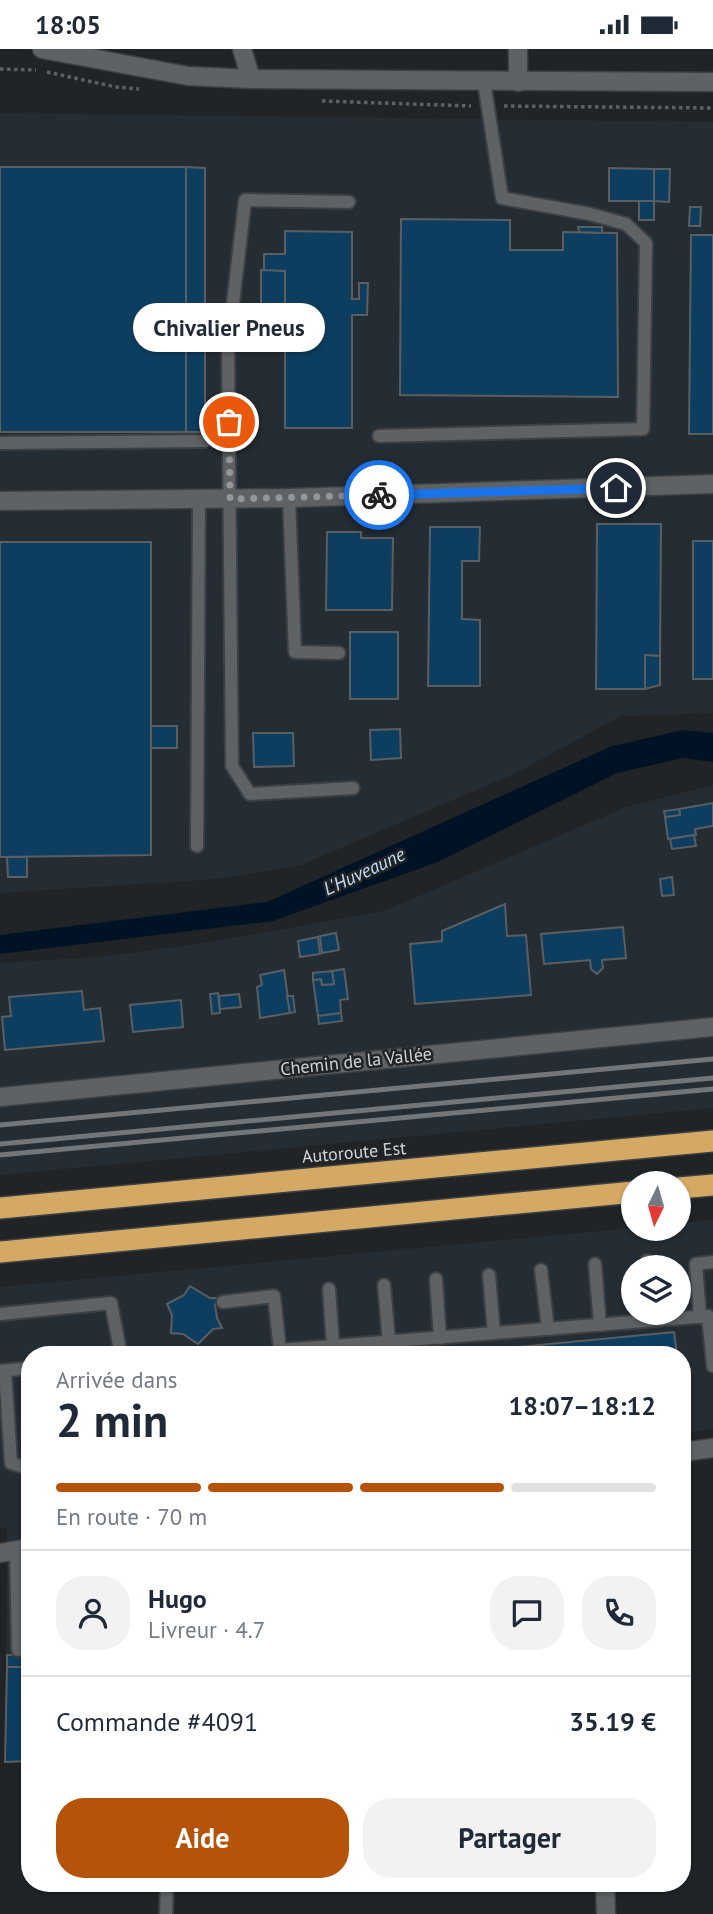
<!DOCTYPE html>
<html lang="fr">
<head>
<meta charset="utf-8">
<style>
  :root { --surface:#fff; --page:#f2f2f3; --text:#1f2937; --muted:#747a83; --line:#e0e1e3; --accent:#b45309 }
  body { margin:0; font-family:"PT Sans",sans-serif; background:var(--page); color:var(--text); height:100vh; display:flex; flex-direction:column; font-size:26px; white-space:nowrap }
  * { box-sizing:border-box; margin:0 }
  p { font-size:23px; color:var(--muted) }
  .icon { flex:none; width:38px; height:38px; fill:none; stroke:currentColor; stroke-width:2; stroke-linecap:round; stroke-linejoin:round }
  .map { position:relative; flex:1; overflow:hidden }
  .panel { position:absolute; left:21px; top:1297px; width:670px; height:546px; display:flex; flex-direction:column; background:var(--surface); border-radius:28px; box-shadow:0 2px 5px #0004 }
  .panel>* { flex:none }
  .needle { width:46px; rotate:185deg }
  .buttons { position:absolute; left:621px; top:1122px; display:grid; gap:14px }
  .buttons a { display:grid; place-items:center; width:70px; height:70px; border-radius:50%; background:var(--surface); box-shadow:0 2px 5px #0004; font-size:35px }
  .pin { position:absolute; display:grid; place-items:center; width:60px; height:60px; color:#fff; margin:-30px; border:4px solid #fff; border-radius:50%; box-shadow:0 2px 7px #0007 }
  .courier { position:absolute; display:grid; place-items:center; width:70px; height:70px; margin:-35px; border:5px solid #1a73e8; border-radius:50%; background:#fff; color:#222; box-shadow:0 2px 9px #0007 }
  .bubble { position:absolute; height:49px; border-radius:24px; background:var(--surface); box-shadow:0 2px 5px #0004; font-size:23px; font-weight:600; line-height:49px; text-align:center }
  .summary em { font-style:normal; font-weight:600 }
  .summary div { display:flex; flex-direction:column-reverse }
  .summary { display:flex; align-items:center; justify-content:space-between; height:119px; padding:0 35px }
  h1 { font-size:46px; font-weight:600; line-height:52px }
  .bar { display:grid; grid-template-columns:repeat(4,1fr); gap:10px 7px; align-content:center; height:84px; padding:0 35px }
  .bar i { height:9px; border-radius:5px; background:var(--line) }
  .bar .current { background:var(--accent) }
  .bar p { grid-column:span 4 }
  .line { display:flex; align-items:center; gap:18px; padding:0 35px; border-top:2px solid var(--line) }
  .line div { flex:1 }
  .round { display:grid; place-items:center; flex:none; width:74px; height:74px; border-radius:28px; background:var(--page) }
  .button { display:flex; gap:14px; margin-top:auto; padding:14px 35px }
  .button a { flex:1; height:80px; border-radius:28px; background:var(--accent); color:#fff; font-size:28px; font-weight:600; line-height:80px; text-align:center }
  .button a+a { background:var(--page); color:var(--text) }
  .status { display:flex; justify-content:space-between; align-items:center; height:49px; padding:0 35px; background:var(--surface); direction:ltr }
  .status svg { height:19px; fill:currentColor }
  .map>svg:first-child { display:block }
</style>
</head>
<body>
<div class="status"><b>18:05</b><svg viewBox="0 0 49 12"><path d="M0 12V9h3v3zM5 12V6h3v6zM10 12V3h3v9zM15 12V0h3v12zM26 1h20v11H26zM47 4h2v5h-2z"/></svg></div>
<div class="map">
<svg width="713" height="1865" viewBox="0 0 713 1865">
  <rect width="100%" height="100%" fill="#212427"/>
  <g fill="#252d34" fill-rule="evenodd">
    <path d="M0,64L713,73V664L621,667L514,725L301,816L215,830L0,844Z"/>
    <path d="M713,736V1059L0,1126V914L99,908L206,894L384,862L626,758Z"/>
    <path d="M713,1171V1380L683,1385L682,1306H30V1712L5,1713L7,1479L0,1480V1238L633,1179L679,1180V1174ZM634,1218H679V1264H634Z"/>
  </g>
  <path fill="#001325" d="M683,681L713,684V713L683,709L617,724L438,813L273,872L0,905V886L267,853L612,697Z"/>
  <g fill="#0d3e60" stroke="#5b5e61" stroke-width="2">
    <rect x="0" y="118" width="186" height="265"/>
    <path d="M186,118L205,119V383H186Z"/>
    <path d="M609,119L654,120V152H609Z"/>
    <path d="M654,120H670L669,153L654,152Z"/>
    <rect x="639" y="152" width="15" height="19"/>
    <path d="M690,158H701L700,177H689Z"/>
    <path d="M401,170L510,171V201H563V183L617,184L618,348L400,346Z"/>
    <path d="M578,178H602V184L579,183Z"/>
    <path d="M285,182L352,183V250H359V234H368L367,266H352V379H285V289H260L261,281H285V222H264V205H285Z"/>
    <path d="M691,186H713V385H689Z"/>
    <path d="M261,221L285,222V281H261Z"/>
    <path d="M597,475H661L660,607L645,606V640H596Z"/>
    <path d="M430,478H480L479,512H462V570L480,571V637H428Z"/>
    <path d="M327,483H361V489H393L392,561H326Z"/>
    <rect x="693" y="492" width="20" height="138"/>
    <path d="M0,493H151V806L0,808Z"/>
    <rect x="350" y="583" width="48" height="67"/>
    <path d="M645,606L660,607V636L645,640Z"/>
    <rect x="151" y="677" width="26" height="22"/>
    <path d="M400,680L401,709L371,711L370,681Z"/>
    <path d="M253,684H293L294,717L254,718Z"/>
    <path d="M713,754V777L695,780L696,786L668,790L665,768L680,766L679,760Z"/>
    <path d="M679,760L680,766L665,768L664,762Z"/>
    <path d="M694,786L696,797L672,800L670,790Z"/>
    <path d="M7,808H27V828H8Z"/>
    <path d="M672,828L674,846L662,847L660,830Z"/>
    <path d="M505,855L507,887L526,886L531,946L415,955L410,895L442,892V882Z"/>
    <path d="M623,878L626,909L602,911L603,919L597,925L591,920L590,911L544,915L541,885Z"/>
    <path d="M336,884L339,901L322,904L320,887Z"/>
    <path d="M318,888L320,905L300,908L298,892Z"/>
    <path d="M344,920L348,950L340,951L341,964L318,967L313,931L321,930L322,936L334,935L332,922Z"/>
    <path d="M284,921L290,964L260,969L257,938L262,936L260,926Z"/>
    <path d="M332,922L334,935L322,936L321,930L313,931V924Z"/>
    <path d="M82,942L84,961L100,959L104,992L5,1001L2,968L11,967L9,948Z"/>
    <path d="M218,944L220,964L212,965L210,945Z"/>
    <path d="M239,945L241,958L220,960L219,947Z"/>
    <path d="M287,947H293L295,963L290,964Z"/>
    <path d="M181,951L183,978L133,983L130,956Z"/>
    <path d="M341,964L342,972L319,975L318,967Z"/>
    <path d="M190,1237L210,1249H219L215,1256L217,1269L222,1279L213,1280L198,1295L183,1285L171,1284L172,1266L167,1255L184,1246Z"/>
    <path d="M674,1283L677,1306H434Z"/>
    <path d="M27,1518H30V1712L5,1713L7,1618H26Z"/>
    <rect x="7" y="1606" width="19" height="12"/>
  </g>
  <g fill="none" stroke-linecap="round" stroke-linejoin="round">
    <defs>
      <g id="service">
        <path d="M349,153L245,151L228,297L232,717L250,745L353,739"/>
        <path d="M379,387L643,380L646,194L626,175L590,165L502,149L484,33"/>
        <path d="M0,394L205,392"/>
        <path d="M289,449L295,603L339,604"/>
        <path d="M197,797L199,450"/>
        <path d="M647,1212L648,1218"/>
        <path d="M595,1215L600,1276"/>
        <path d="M541,1221L548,1280"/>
        <path d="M489,1226L494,1284"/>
        <path d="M436,1230L440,1289"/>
        <path d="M384,1236L389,1293"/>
        <path d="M223,1253L274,1247L280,1301"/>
        <path d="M0,1265L111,1254L121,1306"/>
        <path d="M700,1268L696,1215L713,1213"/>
        <path d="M281,1306L280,1301L333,1297L329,1240"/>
        <path d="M333,1306V1297L708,1267L713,1317"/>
        <path d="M0,1322L30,1319"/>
        <path d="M5,1322L11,1414L30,1420"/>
        <path d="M16,1501L18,1601"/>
        <path d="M166,1865L167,1834"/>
      </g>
      <g id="minor">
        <path d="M242,0L251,30"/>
        <path d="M518,0V33"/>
        <path d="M0,452L289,449L713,435"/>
        <path d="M605,1834L606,1865"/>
      </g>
      <path id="tertiary" d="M0,1048L713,978"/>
      <g id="secondary">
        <path d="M42,0L188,27L251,30L713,33"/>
        <path d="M682,1403L713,1399"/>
        <path d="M0,1504L30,1499"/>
      </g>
      <g id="motorway">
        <path d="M679,1139L713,1136"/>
        <path d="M0,1159L713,1092"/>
        <path d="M0,1203L634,1143"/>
      </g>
    </defs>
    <use href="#service" stroke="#3d4043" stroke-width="16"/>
    <use href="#minor" stroke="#3d4043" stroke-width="21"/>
    <use href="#tertiary" stroke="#3d4043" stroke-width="21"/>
    <use href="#secondary" stroke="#3d4043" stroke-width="21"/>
    <use href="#motorway" stroke="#3d4043" stroke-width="24"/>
    <g stroke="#5e6164" stroke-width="3.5" stroke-dasharray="3.5 3.5" stroke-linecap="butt">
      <path d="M0,20L36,21"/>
      <path d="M47,23L116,38L139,40"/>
      <path d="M322,52L471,57"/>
      <path d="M504,57L713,59"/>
    </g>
    <use href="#service" stroke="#5e6265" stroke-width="12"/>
    <use href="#minor" stroke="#5e6265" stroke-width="18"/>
    <use href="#tertiary" stroke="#5e6265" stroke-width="18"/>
    <use href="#secondary" stroke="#5e6265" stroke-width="18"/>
    <use href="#motorway" stroke="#d4a964" stroke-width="21"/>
    <g stroke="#737679" stroke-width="5">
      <path d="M0,1076L713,1010"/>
      <path d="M0,1095L713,1029"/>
      <path d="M0,1106L713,1040"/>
    </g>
  </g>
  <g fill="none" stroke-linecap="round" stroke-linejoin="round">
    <path stroke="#939597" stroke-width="7" stroke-dasharray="0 12.6" d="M229,373L230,450L379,446"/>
    <path stroke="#1a73e8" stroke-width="9" d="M379,446L616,439"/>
  </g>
  <g text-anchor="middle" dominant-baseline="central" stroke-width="5" stroke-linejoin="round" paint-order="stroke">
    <g font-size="18" fill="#d0d2d4" stroke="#212427">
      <text transform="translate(356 1012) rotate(-6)">Chemin de la Vallée</text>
      <text transform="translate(354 1103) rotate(-5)">Autoroute Est</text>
    </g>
    <g font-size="19" font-style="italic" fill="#c1dcf3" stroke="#212427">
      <text transform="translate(364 822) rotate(-25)">L'Huveaune</text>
    </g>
  </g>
</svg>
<div class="buttons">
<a><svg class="needle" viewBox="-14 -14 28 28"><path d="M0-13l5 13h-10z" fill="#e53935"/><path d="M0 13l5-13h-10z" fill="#747a83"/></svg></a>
<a><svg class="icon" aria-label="layers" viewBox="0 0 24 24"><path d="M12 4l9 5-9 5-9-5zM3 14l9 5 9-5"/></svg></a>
</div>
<div class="pin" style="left:229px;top:373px;background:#ea580c"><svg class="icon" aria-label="bag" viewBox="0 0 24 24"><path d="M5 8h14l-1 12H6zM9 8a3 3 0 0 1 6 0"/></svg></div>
<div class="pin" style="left:616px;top:439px;background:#1f2937"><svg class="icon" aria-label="home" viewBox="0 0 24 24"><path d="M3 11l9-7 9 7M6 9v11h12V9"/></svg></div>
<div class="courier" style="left:379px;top:446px"><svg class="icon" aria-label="bike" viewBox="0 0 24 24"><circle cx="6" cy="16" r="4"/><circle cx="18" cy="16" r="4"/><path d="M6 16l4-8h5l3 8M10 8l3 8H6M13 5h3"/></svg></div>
<div class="bubble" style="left:133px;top:254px;width:192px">Chivalier Pneus</div>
<section class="panel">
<div class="summary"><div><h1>2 min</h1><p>Arrivée dans</p></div><em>18:07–18:12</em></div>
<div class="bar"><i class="current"></i><i class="current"></i><i class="current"></i><i></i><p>En route · 70 m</p></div>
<div class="line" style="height:126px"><a class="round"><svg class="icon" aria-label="person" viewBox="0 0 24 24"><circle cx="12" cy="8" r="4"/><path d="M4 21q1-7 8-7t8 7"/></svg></a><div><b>Hugo</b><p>Livreur · 4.7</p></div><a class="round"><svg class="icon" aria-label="chat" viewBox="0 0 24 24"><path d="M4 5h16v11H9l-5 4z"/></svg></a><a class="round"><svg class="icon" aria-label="phone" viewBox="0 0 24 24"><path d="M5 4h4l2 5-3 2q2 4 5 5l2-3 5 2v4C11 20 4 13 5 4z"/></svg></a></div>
<div class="line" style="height:91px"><div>Commande #4091</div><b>35.19 €</b></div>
<div class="button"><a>Aide</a><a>Partager</a></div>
</section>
</div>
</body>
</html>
